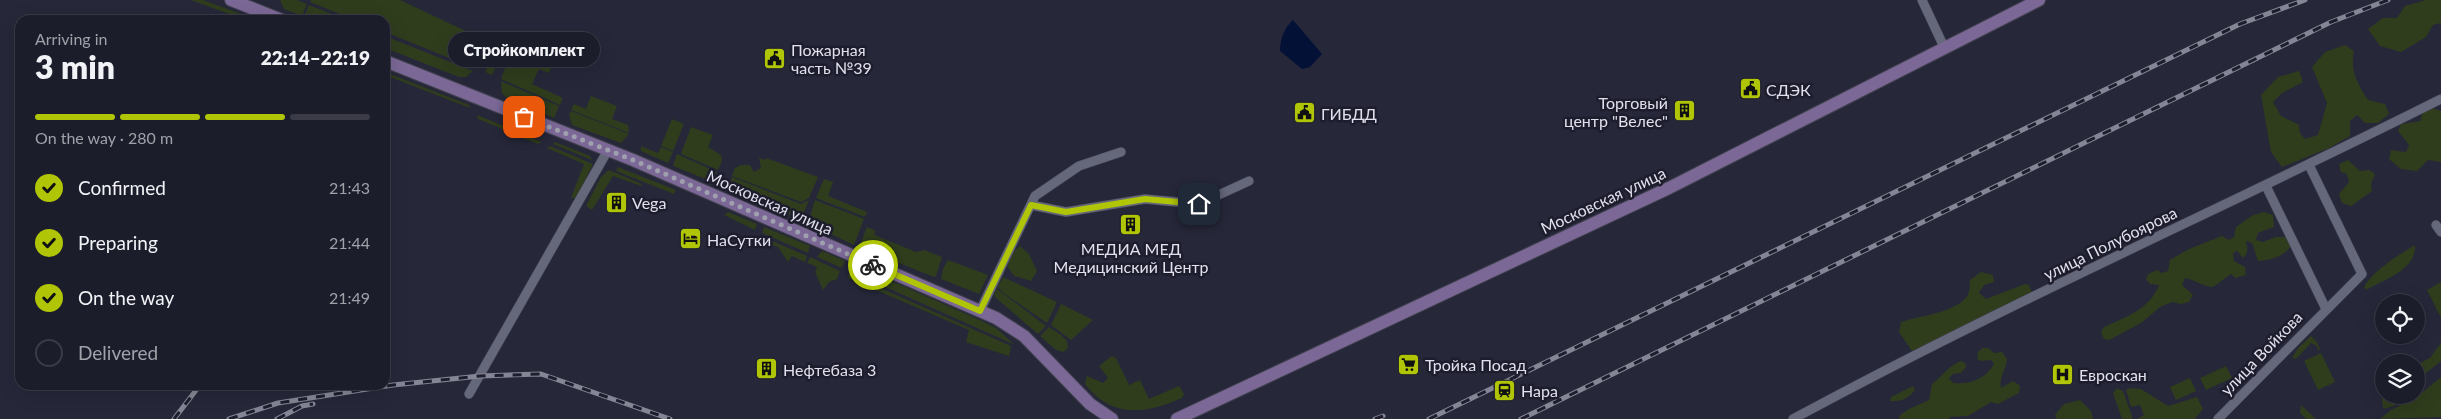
<!DOCTYPE html>
<html lang="en">
<head>
<meta charset="utf-8">
<style>
  :root { --surface:#1c1d2b; --page:#252633; --text:#f1f3f6; --muted:#a0a2a9; --line:#3a3b47; --accent:#afc505 }
  body { margin:0; font-family:Lato,sans-serif; background:var(--page); color:var(--text); height:100vh; display:flex; flex-direction:column; font-size:19px; white-space:nowrap }
  * { box-sizing:border-box; margin:0 }
  p { font-size:16px; color:var(--muted) }
  .icon { flex:none; width:28px; height:28px; fill:none; stroke:currentColor; stroke-width:2; stroke-linecap:round; stroke-linejoin:round }
  .map { position:relative; flex:1; overflow:hidden }
  .panel { position:absolute; left:15px; top:15px; width:375px; height:375px; display:flex; flex-direction:column; background:var(--surface); border-radius:15px; box-shadow:0 5px 20px #0002,0 0 0 1px var(--line) }
  .panel>* { flex:none }
  .controls { position:absolute; left:2375px; top:294px; display:grid; gap:10px }
  .controls a { display:grid; place-items:center; width:50px; height:50px; border-radius:50%; background:var(--surface); box-shadow:0 5px 20px #0002,0 0 0 1px var(--line); font-size:25px }
  .pin { position:absolute; display:grid; place-items:center; width:42px; height:42px; color:#fff; margin:-21px; border-radius:10px; box-shadow:0 2px 8px #0006 }
  .courier { position:absolute; display:grid; place-items:center; width:50px; height:50px; margin:-25px; border:4px solid #afc505; border-radius:50%; background:#fff; color:#222; box-shadow:0 1px 6px #0007 }
  .bubble { position:absolute; height:35px; border-radius:18px; background:var(--surface); box-shadow:0 5px 20px #0002,0 0 0 1px var(--line); font-size:16px; font-weight:800; line-height:35px; text-align:center }
  .head em { font-style:normal; font-weight:800 }
  .head div { display:flex; flex-direction:column-reverse }
  .head { display:flex; align-items:center; justify-content:space-between; height:85px; padding:0 20px }
  h1 { font-size:32px; font-weight:800; line-height:38px }
  .bar { display:grid; grid-template-columns:repeat(4,1fr); gap:8px 5px; align-content:center; height:60px; padding:0 20px }
  .bar i { height:6px; border-radius:4px; background:var(--line) }
  .bar .active { background:var(--accent) }
  .bar p { grid-column:span 4 }
  ol { padding:0 20px; list-style:none }
  li { display:flex; align-items:center; gap:15px; height:55px }
  li p { margin-inline-start:auto }
  li .icon { padding:5px; border-radius:50%; background:var(--accent); color:#111; stroke-width:4 }
  li:last-child { color:var(--muted) }
  li i { width:28px; height:28px; border:2px solid var(--line); border-radius:50% }
  .map>svg:first-child { display:block }
</style>
</head>
<body>
<div class="map">
<svg width="2441" height="419" viewBox="0 0 2441 419">
  <rect width="100%" height="100%" fill="#262739"/>
  <g fill="#2f3d1d">
    <path d="M191,0H203L241,14L240,18Z"/>
    <path d="M280,0H297L307,4L302,16L284,9Z"/>
    <path d="M311,0H400L487,41L474,68L385,32V20H355L310,2Z"/>
    <path d="M2426,0H2441V23L2433,25L2426,37L2401,52L2380,46L2368,29L2383,18H2397L2405,6Z"/>
    <path d="M309,5L347,20H312L304,17Z"/>
    <path d="M385,36L473,71L466,77H459L385,48Z"/>
    <path d="M2345,45L2354,51C2350,71 2357,83 2368,100L2385,104L2389,114L2378,123H2365L2357,115L2350,121V136L2329,148L2282,167L2271,152L2261,95L2278,77L2299,71L2303,82L2282,93L2273,102L2281,116L2299,125L2300,133L2305,139L2318,135L2327,103L2312,67L2325,52Z"/>
    <path d="M496,46L504,49L492,75L485,72Z"/>
    <path d="M512,52L551,68L549,73L539,69L532,84L563,98L560,105L501,79L507,63L520,69L523,63L510,57Z"/>
    <path d="M385,72L469,105L470,108L385,75Z"/>
    <path d="M501,81L559,106L554,118L507,98L502,93Z"/>
    <path d="M591,96L617,106L612,119L628,125L629,133L571,110L574,104L586,109Z"/>
    <path d="M2429,107L2441,111V162L2428,160L2417,171L2401,169L2389,159L2391,150L2406,152L2409,145L2398,131L2401,124L2421,121L2422,111Z"/>
    <path d="M571,111L629,134L621,143L572,125L569,115Z"/>
    <path d="M477,115L506,127L505,130L478,119Z"/>
    <path d="M672,119L684,124L673,151L661,146Z"/>
    <path d="M691,127L713,135L708,147L721,155L722,161L718,170L681,154Z"/>
    <path d="M513,130L542,142L538,144L512,133Z"/>
    <path d="M555,142L590,156L592,160L553,144Z"/>
    <path d="M550,146L593,164L576,198H571L584,164L547,148Z"/>
    <path d="M641,146L658,153L661,147L673,152L668,163L641,151Z"/>
    <path d="M677,154L717,172L715,176L708,180L673,166Z"/>
    <path d="M759,158L765,160L766,158L818,177L809,198L801,202L732,176L735,168L741,165H750L754,172L761,168Z"/>
    <path d="M2348,160L2360,171L2369,170L2375,174L2371,184L2372,191L2351,206L2342,203L2339,194L2349,182L2347,174L2341,172L2339,164Z"/>
    <path d="M618,167L676,190L674,194L616,171Z"/>
    <path d="M609,170L642,184L641,186L613,176L592,210L586,206L601,177Z"/>
    <path d="M732,177L801,204L809,200L802,217L799,219L736,192L730,185Z"/>
    <path d="M824,179L833,182L828,196L867,212L865,217L816,198Z"/>
    <path d="M815,200L864,219L854,245L808,223Z"/>
    <path d="M728,212L757,224L755,230L724,215Z"/>
    <path d="M2264,212L2273,215L2274,227L2258,233L2256,240L2263,242L2276,237H2286L2291,246C2283,257 2271,260 2258,261L2252,243L2246,241C2247,248 2249,253 2243,258L2237,251L2233,253L2234,261L2245,267L2246,275L2235,278L2231,274L2213,287C2202,286 2195,280 2185,278L2182,285L2193,295L2189,302L2181,304L2172,302L2160,307L2141,323L2109,340L2104,339L2101,332L2104,327C2126,317 2150,309 2159,285L2150,284L2146,279L2148,274L2157,270L2162,273L2168,271L2170,260L2189,249L2222,236L2229,240L2234,237L2236,227L2253,215Z"/>
    <path d="M764,227L810,246L808,253L762,233Z"/>
    <path d="M867,227L876,231L874,234L877,236L916,252L924,250L942,257L936,276L934,277L859,247Z"/>
    <path d="M761,236L807,256L805,262L792,256L788,262L778,247L759,240Z"/>
    <path d="M2415,245C2416,271 2384,279 2366,290L2364,287C2375,269 2397,256 2415,245Z"/>
    <path d="M1020,246L1029,254L1037,271L1031,281L1014,276L1007,266L1010,255Z"/>
    <path d="M822,251L845,261L842,268L817,257Z"/>
    <path d="M810,257L840,271L837,279L829,282L823,290L815,272L817,267L807,263Z"/>
    <path d="M948,260L988,275L979,294L941,279L943,269Z"/>
    <path d="M855,265L982,321L996,328L1015,345L852,272Z"/>
    <path d="M1981,272L1993,275L1994,282L1984,285L1979,293L1986,299L2025,284L2029,285L2032,293L1929,347L1912,351L1899,332L1901,322C1918,316 1963,312 1969,292C1970,288 1970,283 1970,280Z"/>
    <path d="M849,274L1011,346L1009,356L966,342L969,330L848,278Z"/>
    <path d="M1003,277L1057,302L1047,323L1002,292L998,287Z"/>
    <path d="M2441,282V318L2427,290Z"/>
    <path d="M997,289L1046,326L1038,334L996,298L994,295Z"/>
    <path d="M1061,304L1093,320L1071,340L1051,325Z"/>
    <path d="M1049,327L1060,334L1067,341L1068,348L1063,352L1056,350L1040,336Z"/>
    <path d="M2311,336L2316,341L2320,348L2318,351L2317,346L2311,343L2296,359L2292,358L2298,348Z"/>
    <path d="M2441,343V361L2416,381V365L2430,358Z"/>
    <path d="M1983,348H1988L1994,353L2002,352L2007,359C2006,369 1999,377 2001,388L2013,381L2020,386L2019,393L1998,404L1991,402L1968,416L1950,417L1949,419H1899L1900,415L1909,409L1929,400L1932,384C1944,375 1947,367 1961,361L1965,363L1966,367L1961,373L1953,374L1949,378L1953,383C1969,385 1986,379 1994,364L1991,360L1981,361L1977,359L1978,352Z"/>
    <path d="M2321,353L2335,382L2318,390L2304,361Z"/>
    <path d="M1112,356L1116,358L1129,385L1140,380L1149,399L1179,386L1184,394L1182,398C1146,414 1112,419 1085,384L1087,376L1103,383L1108,378L1099,366Z"/>
    <path d="M2226,366L2232,378L2206,390L2200,378Z"/>
    <path d="M2441,377V417L2380,419L2391,410L2419,395Z"/>
    <path d="M2190,378L2196,391L2176,400L2170,387Z"/>
    <path d="M1913,386L1915,390C1908,399 1901,402 1890,401L1891,397Z"/>
    <path d="M2117,388L2123,391L2133,419H2122L2113,393Z"/>
    <path d="M2130,388L2141,389L2168,406L2197,397L2203,409L2195,419H2137L2144,415L2140,405L2131,407L2126,390Z"/>
    <path d="M2384,395H2403L2394,406L2383,409L2382,399Z"/>
    <path d="M2080,400L2091,411L2093,419H2057L2055,415L2064,404Z"/>
    <path d="M2301,405L2316,419H2306L2300,413Z"/>
  </g>
  <path fill="#041136" d="M1293,20L1322,54L1310,67L1302,69L1280,51C1280,39 1284,28 1293,20Z"/>
  <g fill="none" stroke-linecap="round" stroke-linejoin="round">
    <defs>
      <g id="street">
        <path d="M1922,0L1944,47"/>
        <path d="M2266,186L2326,309"/>
        <path d="M1031,205L1066,212L1145,199L1199,204L1249,181"/>
        <path d="M2436,225L2441,232"/>
        <path d="M980,311L1035,196L1079,166L1121,152"/>
        <path d="M469,394L608,150"/>
        <path d="M1793,419C2005,304 2226,207 2441,99"/>
        <path d="M2218,419L2362,274L2309,165"/>
      </g>
      <g id="secondary">
        <path d="M231,0L282,20"/>
        <path d="M385,61L633,160L996,318L1024,336L1090,404L1112,419"/>
        <path d="M1177,419L1669,188L2039,0"/>
      </g>
    </defs>
    <use href="#street" stroke="#424250" stroke-width="10"/>
    <use href="#secondary" stroke="#424250" stroke-width="14"/>
    <use href="#street" stroke="#65677b" stroke-width="9"/>
    <use href="#secondary" stroke="#7b6896" stroke-width="12"/>
    <defs>
      <g id="rail">
        <path d="M174,419L200,385"/>
        <path d="M229,419L278,403L393,385L480,376L541,374L670,419"/>
        <path d="M277,419L302,406L313,404"/>
        <path d="M1375,419L1383,416"/>
        <path d="M1429,419L2240,24L2305,0"/>
        <path d="M1521,419L2286,44L2331,22L2388,0"/>
      </g>
    </defs>
    <use href="#rail" stroke="#858695" stroke-width="5"/>
    <use href="#rail" stroke="#1d1d2e" stroke-width="3" stroke-dasharray="9" stroke-linecap="butt"/>
  </g>
  <g fill="none" stroke-linecap="round" stroke-linejoin="round">
    <path stroke="#9fa0ae" stroke-width="5" stroke-dasharray="0 9" d="M524,117L633,160L873,265"/>
    <path stroke="#afc505" stroke-width="6" d="M873,265L980,311L1031,205L1066,212L1145,199L1199,204"/>
  </g>
  <defs>
    <symbol id="civic-square" viewBox="-11 -11 22 22"><rect x="-9" y="-9" width="18" height="18" rx="4" fill="#afc505" stroke="#1d1d2e"/><path d="M-.6-6.5H3V-4.5H.6V-3L4-1V1h2V6H-6V1h2V-1L-.6-3ZM-1.2 2.5V6h2.4V2.5Z" fill="#111"/></symbol>
    <symbol id="building-square" viewBox="-11 -11 22 22"><rect x="-9" y="-9" width="18" height="18" rx="4" fill="#afc505" stroke="#1d1d2e"/><path d="M-4-6H4V6H1V3H-1V6H-4ZM-2.5-4.3h1.7v1.8h-1.7ZM.8-4.3h1.7v1.8H.8ZM-2.5-1h1.7V.8h-1.7ZM.8-1h1.7V.8H.8Z" fill="#111"/></symbol>
    <symbol id="hotel-square" viewBox="-11 -11 22 22"><rect x="-9" y="-9" width="18" height="18" rx="4" fill="#afc505" stroke="#1d1d2e"/><path d="M-6-4.5h1.5V1H6V5H4.5V3h-9V5H-6ZM-4 0a1.8 1.8 0 1 1 3.6 0ZM.5 0V-2.5h3Q6-2.5 6 0Z" fill="#111"/></symbol>
    <symbol id="supermarket-square" viewBox="-11 -11 22 22"><rect x="-9" y="-9" width="18" height="18" rx="4" fill="#afc505" stroke="#1d1d2e"/><path d="M-6-5.5h2.5l.6 2H6L4.5 2H-2.5L-4.4-4H-6ZM-1.5 3.2a1.3 1.3 0 1 0 .1 0ZM3 3.2a1.3 1.3 0 1 0 .1 0Z" fill="#111"/></symbol>
    <symbol id="hospital-square" viewBox="-11 -11 22 22"><rect x="-9" y="-9" width="18" height="18" rx="4" fill="#afc505" stroke="#1d1d2e"/><path d="M-5-5h3v3.5h4V-5h3V5h-3V1.5h-4V5h-3Z" fill="#111"/></symbol>
    <symbol id="station-square" viewBox="-11 -11 22 22"><rect x="-9" y="-9" width="18" height="18" rx="4" fill="#afc505" stroke="#1d1d2e"/><path d="M-3-6H3Q5-6 5-4V2Q5 4 3 4L4.5 6H3L1.5 4h-3L-3 6H-4.5L-3 4Q-5 4-5 2V-4Q-5-6-3-6ZM-3.5-4v3h7v-3ZM-3.5 1v1.5H-2V1ZM2 1v1.5H3.5V1Z" fill="#111"/></symbol>
  </defs>
  <g fill-rule="evenodd">
    <use href="#civic-square" x="762" y="46" width="25" height="25"/>
    <use href="#civic-square" x="1738" y="76" width="25" height="25"/>
    <use href="#building-square" x="1672" y="98" width="25" height="25"/>
    <use href="#civic-square" x="1292" y="100" width="25" height="25"/>
    <use href="#building-square" x="604" y="190" width="25" height="25"/>
    <use href="#building-square" x="1118" y="212" width="25" height="25"/>
    <use href="#hotel-square" x="678" y="226" width="25" height="25"/>
    <use href="#supermarket-square" x="1396" y="352" width="25" height="25"/>
    <use href="#building-square" x="754" y="356" width="25" height="25"/>
    <use href="#hospital-square" x="2050" y="362" width="25" height="25"/>
    <use href="#station-square" x="1492" y="378" width="25" height="25"/>
  </g>
  <g text-anchor="middle" dominant-baseline="central" stroke-width="5" stroke-linejoin="round" paint-order="stroke">
    <g font-size="16" fill="#e0e1ed" stroke="#1d1d2e" text-anchor="start">
      <text x="791" y="49">Пожарная<tspan x="791" dy="18">часть №39</tspan></text>
      <text x="1766" y="89">СДЭК</text>
      <text x="1668" y="102" text-anchor="end">Торговый<tspan x="1668" dy="18">центр "Велес"</tspan></text>
      <text x="1321" y="113">ГИБДД</text>
      <text x="632" y="202">Vega</text>
      <text x="707" y="239">НаСутки</text>
      <text x="1131" y="248" text-anchor="middle">МЕДИА МЕД<tspan x="1131" dy="18">Медицинский Центр</tspan></text>
      <text x="1425" y="364">Тройка Посад</text>
      <text x="783" y="369">Нефтебаза 3</text>
      <text x="2079" y="374">Евроскан</text>
      <text x="1521" y="390">Нара</text>
    </g>
    <g font-size="16" fill="#e0e1ed" stroke="#1d1d2e">
      <text transform="translate(1603 200) rotate(-25)">Московская улица</text>
      <text transform="translate(770 202) rotate(24)">Московская улица</text>
      <text transform="translate(2110 243) rotate(-26)">улица Полубоярова</text>
      <text transform="translate(2261 353) rotate(-46)">улица Войкова</text>
    </g>
  </g>
</svg>
<div class="controls">
<a><svg class="icon" aria-label="locate" viewBox="0 0 24 24"><circle cx="12" cy="12" r="6"/><path d="M12 2v4M12 18v4M2 12h4M18 12h4"/></svg></a>
<a><svg class="icon" aria-label="layers" viewBox="0 0 24 24"><path d="M12 4l9 5-9 5-9-5zM3 14l9 5 9-5"/></svg></a>
</div>
<div class="pin" style="left:524px;top:117px;background:#ea580c"><svg class="icon" aria-label="bag" viewBox="0 0 24 24"><path d="M5 8h14l-1 12H6zM9 8a3 3 0 0 1 6 0"/></svg></div>
<div class="pin" style="left:1199px;top:204px;background:#1f2937"><svg class="icon" aria-label="home" viewBox="0 0 24 24"><path d="M3 11l9-7 9 7M6 9v11h12V9"/></svg></div>
<div class="courier" style="left:873px;top:265px"><svg class="icon" aria-label="bike" viewBox="0 0 24 24"><circle cx="6" cy="16" r="4"/><circle cx="18" cy="16" r="4"/><path d="M6 16l4-8h5l3 8M10 8l3 8H6M13 5h3"/></svg></div>
<div class="bubble" style="left:448px;top:32px;width:152px">Стройкомплект</div>
<section class="panel">
<div class="head"><div><h1>3 min</h1><p>Arriving in</p></div><em>22:14–22:19</em></div>
<div class="bar"><i class="active"></i><i class="active"></i><i class="active"></i><i></i><p>On the way · 280 m</p></div>
<ol>
<li><svg class="icon" aria-label="check" viewBox="0 0 24 24"><path d="M5 12l5 5 9-10"/></svg>Confirmed<p>21:43</p></li>
<li><svg class="icon" aria-label="check" viewBox="0 0 24 24"><path d="M5 12l5 5 9-10"/></svg>Preparing<p>21:44</p></li>
<li><svg class="icon" aria-label="check" viewBox="0 0 24 24"><path d="M5 12l5 5 9-10"/></svg>On the way<p>21:49</p></li>
<li><i></i>Delivered</li>
</ol>
</section>
</div>
</body>
</html>
